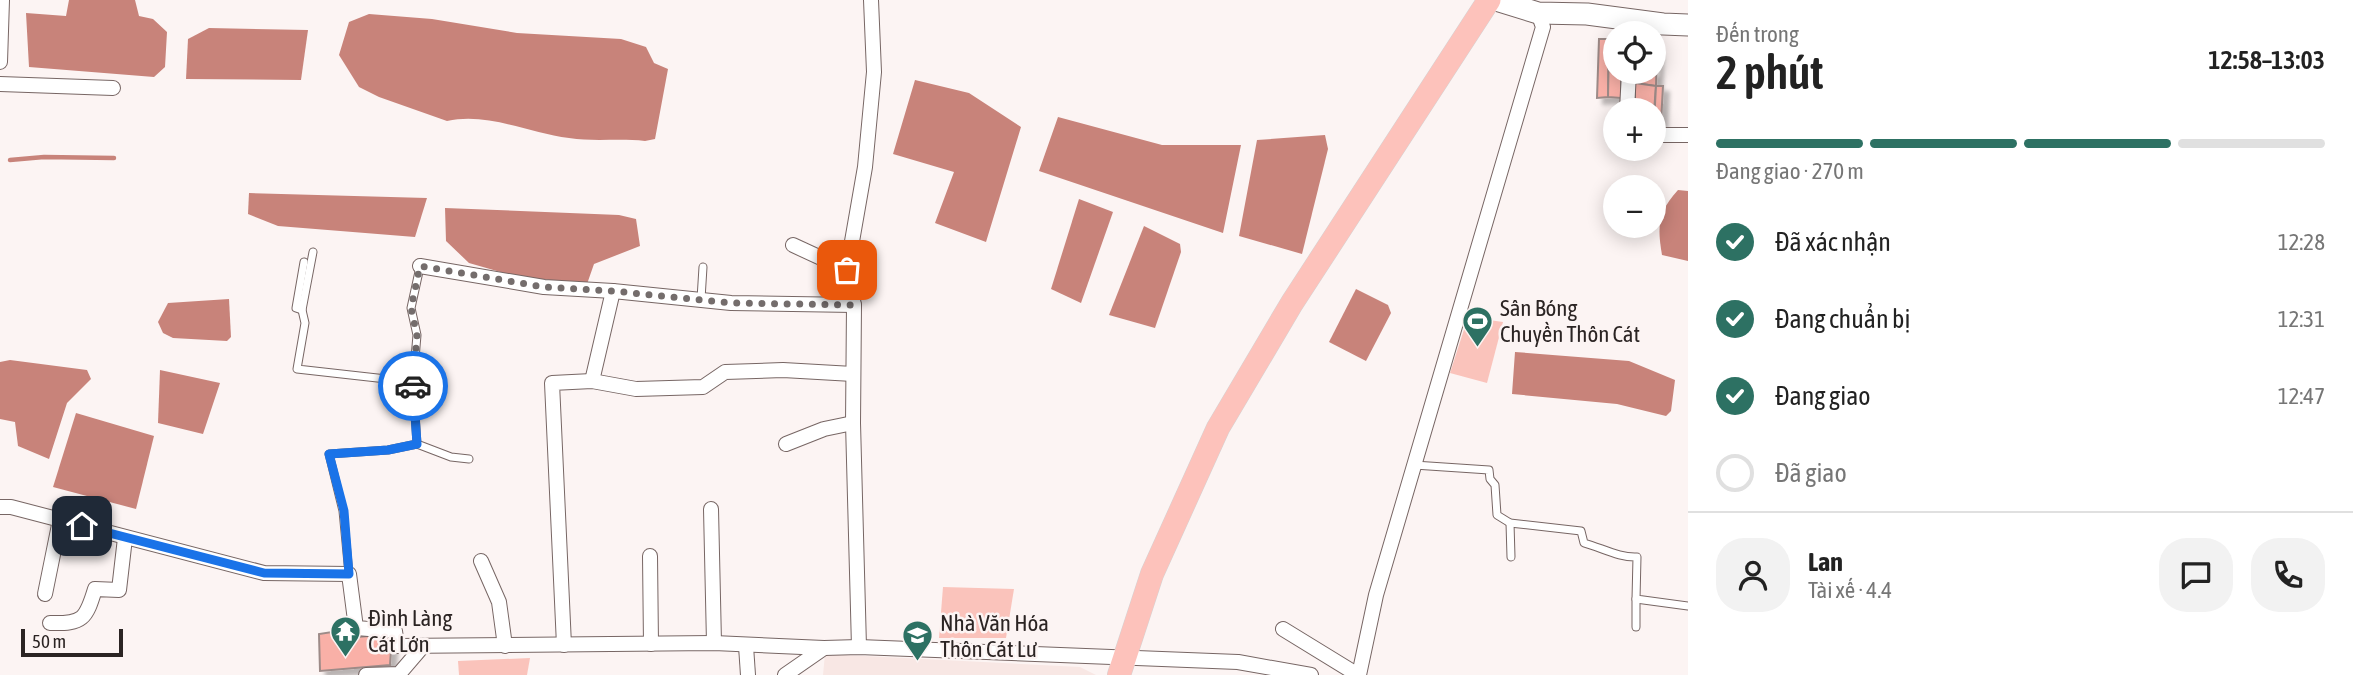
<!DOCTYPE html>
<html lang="vi">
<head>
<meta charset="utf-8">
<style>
  :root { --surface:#fff; --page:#f2f2f2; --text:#222; --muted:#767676; --line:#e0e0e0; --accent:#2d7163 }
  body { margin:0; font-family:"Asap Condensed",sans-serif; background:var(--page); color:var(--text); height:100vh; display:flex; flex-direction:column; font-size:26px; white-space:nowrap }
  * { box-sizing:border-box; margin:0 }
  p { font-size:23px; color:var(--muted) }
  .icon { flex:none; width:38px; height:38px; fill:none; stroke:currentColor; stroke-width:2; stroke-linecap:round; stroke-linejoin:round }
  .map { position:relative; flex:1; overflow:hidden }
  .drawer { display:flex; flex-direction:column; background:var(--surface); width:665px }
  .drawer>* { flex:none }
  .fabs { position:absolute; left:1603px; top:21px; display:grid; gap:14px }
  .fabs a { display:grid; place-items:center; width:63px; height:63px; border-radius:50%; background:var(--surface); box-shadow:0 4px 18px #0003; font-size:35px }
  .scale { position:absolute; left:21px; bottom:18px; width:102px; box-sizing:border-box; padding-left:7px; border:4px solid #2b2423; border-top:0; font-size:19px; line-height:24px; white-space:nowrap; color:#2b2423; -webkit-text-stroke:5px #fcf4f3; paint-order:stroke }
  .pin { position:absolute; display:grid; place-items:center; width:60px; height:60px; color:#fff; margin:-30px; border-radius:14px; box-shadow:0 4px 10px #0006 }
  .courier { position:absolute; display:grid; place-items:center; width:70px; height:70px; margin:-35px; border:5px solid #1a73e8; border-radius:50%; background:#fff; color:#222; box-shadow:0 2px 9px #0007 }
  .overview em { font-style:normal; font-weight:600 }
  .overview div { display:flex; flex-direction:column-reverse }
  .overview { display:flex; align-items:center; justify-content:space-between; height:119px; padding:0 28px }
  h1 { font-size:46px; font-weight:600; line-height:52px }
  .bar { display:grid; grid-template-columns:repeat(4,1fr); gap:10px 7px; align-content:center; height:84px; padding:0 28px }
  .bar i { height:9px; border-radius:5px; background:var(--line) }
  .bar .active { background:var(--accent) }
  .bar p { grid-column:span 4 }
  .line { display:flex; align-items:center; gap:18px; padding:0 28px; border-top:2px solid var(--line) }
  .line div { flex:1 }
  .round { display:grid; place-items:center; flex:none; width:74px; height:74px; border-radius:28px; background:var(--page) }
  ol { padding:0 28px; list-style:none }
  li { display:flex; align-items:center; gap:21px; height:77px }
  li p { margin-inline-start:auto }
  li .icon { padding:7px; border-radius:50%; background:var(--accent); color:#fff; stroke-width:4 }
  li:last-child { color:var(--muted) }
  li i { width:38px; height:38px; border:4px solid var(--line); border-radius:50% }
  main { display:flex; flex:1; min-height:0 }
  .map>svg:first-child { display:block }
</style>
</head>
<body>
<main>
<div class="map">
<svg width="1688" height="675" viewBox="0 0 1688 675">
  <defs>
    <filter id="shadow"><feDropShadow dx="6" dy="6" stdDeviation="2" flood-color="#0004"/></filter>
  </defs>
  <rect width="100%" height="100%" fill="#fcf4f3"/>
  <path fill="#f8e7e4" d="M825,654L1080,667L1096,675H823Z"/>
  <g fill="#fac3bb">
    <path d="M1468,317L1503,322L1487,383L1450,373Z"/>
    <path d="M943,587L1014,589L1006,638H939Z"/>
    <path d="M530,658L527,675H459L458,661Z"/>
  </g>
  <g fill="#c8837a">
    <path d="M69,0H135L139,16L153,19L167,32L165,67L154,77L29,67L26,13L66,16Z"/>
    <path d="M369,14L432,19L517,33L621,39L646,47L654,63L668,69L655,139L645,141C620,138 594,142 569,138C529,133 488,112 447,121L379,97L359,87L339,55L349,22Z"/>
    <path d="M209,28L308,30L301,80L186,79L188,39Z"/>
    <path d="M915,80L969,93L1021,127L986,242L935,223L954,172L893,154Z"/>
    <path d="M1058,117L1162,145H1241L1223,233L1039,171Z"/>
    <path d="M1325,135L1328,149L1302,254L1239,236L1257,140Z"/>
    <path d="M1678,190L1688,191V261L1662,255C1657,226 1658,212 1678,190Z"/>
    <path d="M249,193L427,198L415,237L278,226L248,214Z"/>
    <path d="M1079,199L1113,212L1081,303L1051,289Z"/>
    <path d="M445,208L619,215L636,219L640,246L594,264L587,284L514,276L469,263L446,241Z"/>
    <path d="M1144,226L1180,244L1181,252L1155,328L1109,315Z"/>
    <path d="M1356,289L1388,305L1391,313L1366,361L1329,342Z"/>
    <path d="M229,299L231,337L227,341L173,338L163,333L158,322L168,303Z"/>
    <path d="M1515,352L1629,361L1675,380L1671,411L1666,416L1617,404L1512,394Z"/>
    <path d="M10,360L87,370L91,379L67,403L49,459L18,446L15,422L0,419V362Z"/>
    <path d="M160,370L220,383L203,434L158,423Z"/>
    <path d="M76,413L154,436L136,509L53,487Z"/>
  </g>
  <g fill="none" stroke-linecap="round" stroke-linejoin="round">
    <path stroke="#c8837a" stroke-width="4.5" d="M10,160L44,157L114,158"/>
  </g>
  <g fill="#f9b0a7" stroke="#9d8b88" stroke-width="2" filter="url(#shadow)">
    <path d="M1599,39H1609L1608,97L1597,98Z"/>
    <path d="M1609,39H1615V72H1621V98L1608,97Z"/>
    <path d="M1654,51H1657L1656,86L1635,83L1636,72H1654Z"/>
    <path d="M1635,83L1656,86L1654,112V110H1635Z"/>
    <path d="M1656,86H1663L1661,122H1654Z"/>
    <path d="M351,629L358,637L392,634L390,665L320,671L319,634Z"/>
  </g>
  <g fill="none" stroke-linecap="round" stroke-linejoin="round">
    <defs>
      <g id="lane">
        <path d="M313,252L302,310L305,323L297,369L413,382"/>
        <path d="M701,299L703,267"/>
        <path d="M302,310L296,308L304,262"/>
        <path d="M417,444L413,382L417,335L411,308L420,267"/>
        <path d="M1414,465L1489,470L1490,479L1495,485L1497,515L1510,523L1581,531L1584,543C1602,548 1620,558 1637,557L1636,599L1688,606"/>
        <path d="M1510,523L1511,557"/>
        <path d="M349,574L343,511L329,454L388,450L417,444L451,457L469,459"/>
        <path d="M1636,627V599"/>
      </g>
      <g id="street">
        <path d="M0,62L2,0"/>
        <path d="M0,84L113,88"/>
        <path d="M1627,110L1629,72"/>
        <path d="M1654,135H1688"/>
        <path d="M793,245L847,270"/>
        <path d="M420,266L544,287L613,291L731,303L854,305"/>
        <path d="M592,381L613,291"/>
        <path d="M786,444L824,429L853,423"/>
        <path d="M0,507H11L264,573L349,574L356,628L395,631L397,646L714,643L824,648L859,647L1238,662L1311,675"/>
        <path d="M711,509L714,643"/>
        <path d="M650,556L651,644"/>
        <path d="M481,561L499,602L505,646"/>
        <path d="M45,594L60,520"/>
        <path d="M50,623C83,624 86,619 95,589L119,590L125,538"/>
        <path d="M1283,629L1358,675"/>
        <path d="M564,645L552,383L592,381L636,389L703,387L725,372L783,370L853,374"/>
        <path d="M746,646L748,675"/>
        <path d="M859,647L853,423L854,305L847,270L865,167L874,72L871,0"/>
        <path d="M366,675L399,674L423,646"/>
        <path d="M785,675L824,648"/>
        <path d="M1359,675L1376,595L1543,27L1538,13"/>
      </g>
      <path id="secondary" d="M1496,0L1538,13L1587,14L1663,24L1688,25"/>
      <path id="primary" d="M1119,675L1152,574L1218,428L1292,303L1489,0"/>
    </defs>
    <use href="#lane" stroke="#776664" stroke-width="9"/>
    <use href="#street" stroke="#776664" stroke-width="16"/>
    <use href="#secondary" stroke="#776664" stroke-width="23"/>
    <use href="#primary" stroke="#d5d3d3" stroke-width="24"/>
    <use href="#lane" stroke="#fff" stroke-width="7"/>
    <use href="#street" stroke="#fff" stroke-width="14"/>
    <use href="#secondary" stroke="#fff" stroke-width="21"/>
    <use href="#primary" stroke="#fdc2bb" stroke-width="23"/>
  </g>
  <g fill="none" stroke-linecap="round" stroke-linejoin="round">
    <path stroke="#746d6c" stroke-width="7" stroke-dasharray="0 12.6" d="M413,386L417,335L411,308L420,266L544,287L613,291L731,303L854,305L847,270"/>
    <path stroke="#1a73e8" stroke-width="9" d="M82,526L264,573L349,574L344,511L329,454L388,450L417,444L413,386"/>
  </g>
  <defs>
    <symbol id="stadium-pin" viewBox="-11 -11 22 30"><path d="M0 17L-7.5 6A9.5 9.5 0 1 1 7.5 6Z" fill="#2d7163" stroke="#fcf4f3"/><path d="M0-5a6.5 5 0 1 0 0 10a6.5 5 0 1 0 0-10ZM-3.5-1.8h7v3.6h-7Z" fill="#fff"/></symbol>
    <symbol id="temple-pin" viewBox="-11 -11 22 30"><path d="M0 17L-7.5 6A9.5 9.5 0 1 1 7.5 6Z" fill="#2d7163" stroke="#fcf4f3"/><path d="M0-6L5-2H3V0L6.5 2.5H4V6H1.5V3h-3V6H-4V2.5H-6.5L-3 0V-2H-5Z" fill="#fff"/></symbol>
    <symbol id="school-pin" viewBox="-11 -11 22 30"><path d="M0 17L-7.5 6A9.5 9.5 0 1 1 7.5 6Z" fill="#2d7163" stroke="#fcf4f3"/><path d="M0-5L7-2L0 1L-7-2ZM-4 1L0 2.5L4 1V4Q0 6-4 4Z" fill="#fff"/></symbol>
  </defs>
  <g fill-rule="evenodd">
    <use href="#stadium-pin" x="1460" y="304" width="35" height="47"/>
    <use href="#temple-pin" x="328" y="614" width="35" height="47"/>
    <use href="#school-pin" x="900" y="618" width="35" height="47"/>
  </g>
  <g text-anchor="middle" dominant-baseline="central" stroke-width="5" stroke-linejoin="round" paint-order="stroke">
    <g font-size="23" fill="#2b2423" stroke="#fcf4f3" text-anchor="start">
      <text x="1500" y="308">Sân Bóng<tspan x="1500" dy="26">Chuyền Thôn Cát</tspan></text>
      <text x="368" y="618">Đình Làng<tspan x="368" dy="26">Cát Lớn</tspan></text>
      <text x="940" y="623">Nhà Văn Hóa<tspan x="940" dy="26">Thôn Cát Lư</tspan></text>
    </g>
  </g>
</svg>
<div class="fabs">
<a><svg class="icon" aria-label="locate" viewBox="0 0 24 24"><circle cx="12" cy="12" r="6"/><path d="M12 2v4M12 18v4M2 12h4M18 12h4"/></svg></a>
<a>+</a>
<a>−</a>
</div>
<div class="scale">50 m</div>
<div class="pin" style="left:847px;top:270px;background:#ea580c"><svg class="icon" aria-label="bag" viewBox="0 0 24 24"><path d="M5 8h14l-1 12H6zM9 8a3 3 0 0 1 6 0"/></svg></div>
<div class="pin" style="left:82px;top:526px;background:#1f2937"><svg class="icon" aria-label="home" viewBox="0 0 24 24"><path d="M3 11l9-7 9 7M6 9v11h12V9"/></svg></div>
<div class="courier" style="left:413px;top:386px"><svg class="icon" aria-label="car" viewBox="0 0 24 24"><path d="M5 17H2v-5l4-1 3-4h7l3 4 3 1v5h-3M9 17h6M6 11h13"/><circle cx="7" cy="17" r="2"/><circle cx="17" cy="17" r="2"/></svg></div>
</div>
<section class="drawer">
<div class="overview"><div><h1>2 phút</h1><p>Đến trong</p></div><em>12:58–13:03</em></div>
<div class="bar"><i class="active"></i><i class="active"></i><i class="active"></i><i></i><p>Đang giao · 270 m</p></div>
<ol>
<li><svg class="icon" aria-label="check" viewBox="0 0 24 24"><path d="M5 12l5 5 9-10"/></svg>Đã xác nhận<p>12:28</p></li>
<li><svg class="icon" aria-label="check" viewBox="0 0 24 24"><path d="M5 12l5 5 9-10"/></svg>Đang chuẩn bị<p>12:31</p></li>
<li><svg class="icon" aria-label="check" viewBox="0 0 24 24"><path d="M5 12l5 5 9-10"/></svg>Đang giao<p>12:47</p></li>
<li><i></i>Đã giao</li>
</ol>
<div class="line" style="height:126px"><a class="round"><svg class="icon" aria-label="person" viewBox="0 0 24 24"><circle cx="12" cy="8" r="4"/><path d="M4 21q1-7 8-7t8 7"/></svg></a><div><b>Lan</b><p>Tài xế · 4.4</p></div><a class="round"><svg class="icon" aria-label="chat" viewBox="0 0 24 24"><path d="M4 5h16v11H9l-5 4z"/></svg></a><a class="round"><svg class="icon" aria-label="phone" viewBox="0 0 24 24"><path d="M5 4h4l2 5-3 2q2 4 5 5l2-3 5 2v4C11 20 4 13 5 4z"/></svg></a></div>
</section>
</main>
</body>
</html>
